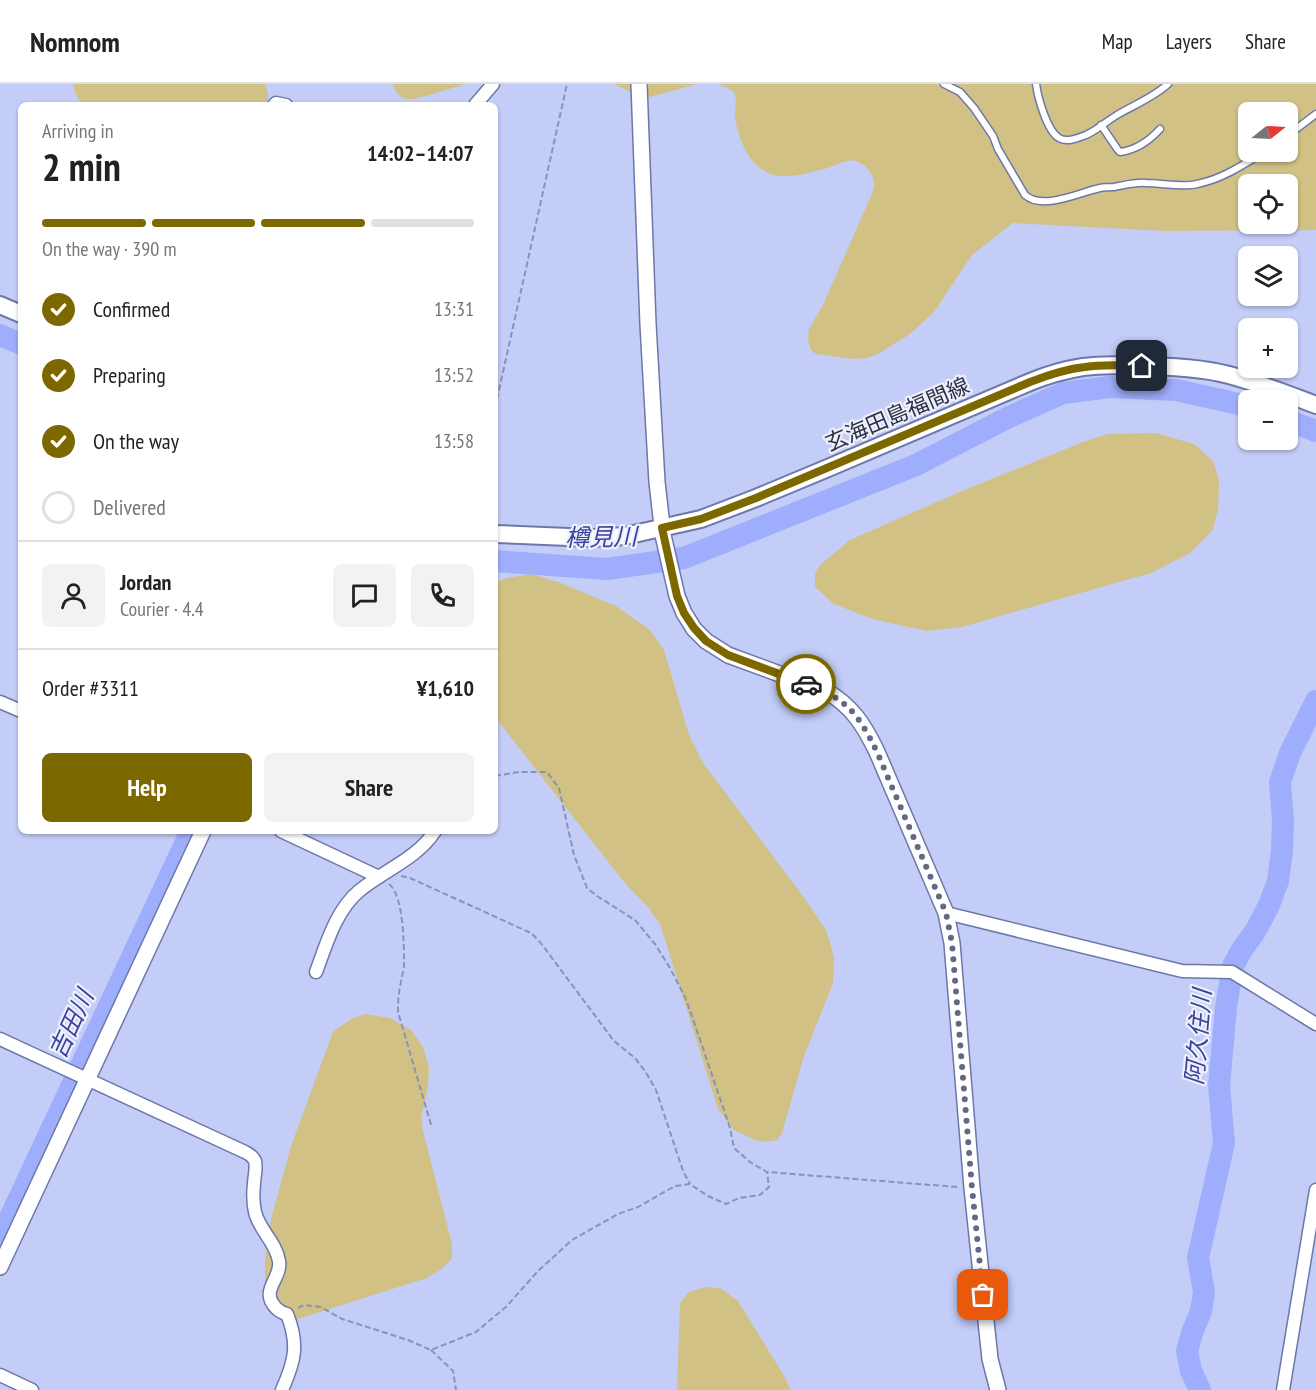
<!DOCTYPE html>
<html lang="en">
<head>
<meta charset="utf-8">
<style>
  :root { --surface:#fff; --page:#f2f2f2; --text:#222; --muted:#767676; --line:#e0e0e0; --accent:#7d6800 }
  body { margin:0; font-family:"PT Sans Narrow","Noto Sans JP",sans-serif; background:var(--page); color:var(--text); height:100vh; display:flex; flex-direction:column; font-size:22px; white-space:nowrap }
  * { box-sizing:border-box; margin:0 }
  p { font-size:20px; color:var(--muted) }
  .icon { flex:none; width:33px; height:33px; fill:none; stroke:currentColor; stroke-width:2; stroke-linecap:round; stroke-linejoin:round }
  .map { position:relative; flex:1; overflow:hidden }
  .side { position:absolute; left:18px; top:18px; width:480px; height:732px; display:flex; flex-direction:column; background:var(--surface); border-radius:9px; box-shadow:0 2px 4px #0004 }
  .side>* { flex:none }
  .needle { width:39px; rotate:72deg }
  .buttons { position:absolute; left:1238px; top:18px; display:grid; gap:12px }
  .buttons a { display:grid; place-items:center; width:60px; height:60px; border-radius:9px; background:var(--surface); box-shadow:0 2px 4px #0004; font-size:30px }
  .pin { position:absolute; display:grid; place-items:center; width:51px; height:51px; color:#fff; margin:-26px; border-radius:12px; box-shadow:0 3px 9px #0006 }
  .courier { position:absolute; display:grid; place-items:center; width:60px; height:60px; margin:-30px; border:4px solid #7d6800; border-radius:50%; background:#fff; color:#222; box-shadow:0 2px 8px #0007 }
  .overview em { font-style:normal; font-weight:800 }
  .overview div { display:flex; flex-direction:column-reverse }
  .overview { display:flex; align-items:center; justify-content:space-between; height:102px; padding:0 24px }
  h1 { font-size:39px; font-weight:800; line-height:45px }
  .bar { display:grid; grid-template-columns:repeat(4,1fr); gap:9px 6px; align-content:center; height:72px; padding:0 24px }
  .bar i { height:8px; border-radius:4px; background:var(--line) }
  .bar .current { background:var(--accent) }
  .bar p { grid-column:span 4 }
  .line { display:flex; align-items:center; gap:15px; padding:0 24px; border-top:2px solid var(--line) }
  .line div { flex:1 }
  .round { display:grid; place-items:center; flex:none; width:63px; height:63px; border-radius:9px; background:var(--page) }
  ol { padding:0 24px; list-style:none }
  li { display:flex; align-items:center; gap:18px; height:66px }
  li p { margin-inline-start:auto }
  li .icon { padding:6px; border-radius:50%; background:var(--accent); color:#fff; stroke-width:4 }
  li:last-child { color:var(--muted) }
  li i { width:33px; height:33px; border:3px solid var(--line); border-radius:50% }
  .button { display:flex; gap:12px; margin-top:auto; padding:12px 24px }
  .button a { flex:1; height:69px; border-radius:9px; background:var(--accent); color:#fff; font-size:24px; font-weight:800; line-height:69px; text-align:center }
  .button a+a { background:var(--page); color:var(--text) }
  header { display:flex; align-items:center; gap:36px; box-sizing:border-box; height:84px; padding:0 30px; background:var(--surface); border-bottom:2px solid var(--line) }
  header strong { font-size:28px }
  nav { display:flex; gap:33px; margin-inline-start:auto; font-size:21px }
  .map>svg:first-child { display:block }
</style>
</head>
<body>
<header>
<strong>Nomnom</strong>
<nav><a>Map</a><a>Layers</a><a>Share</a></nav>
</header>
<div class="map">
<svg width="1316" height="1306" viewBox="0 0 1316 1306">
  <rect width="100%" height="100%" fill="#c3cdf8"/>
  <g fill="#d1c185" fill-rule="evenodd">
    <path d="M73,0H265L268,10V21H82L76,11Z"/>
    <path d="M393,0H465C454,3 419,16 409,15C400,15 395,8 393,0Z"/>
    <path d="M615,0H697L650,13L634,10Z"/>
    <path d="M718,0H1316V146L1165,147L1013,139L972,171L934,228L910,250L878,270L867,274L853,275L816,270L811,266L808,256L809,245L823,221L874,105C876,94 868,80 855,77C847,75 836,81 828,84C813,88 789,95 774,91C749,84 738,55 735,32C734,25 738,16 734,9C732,5 723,2 718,0ZM1248,28H1287V68H1248ZM1248,100H1287V140H1248Z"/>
    <path d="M1156,349L1194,360L1213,377L1219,396L1218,426L1212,447L1190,469L1151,489L962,543L927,547L872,535L834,520L815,503V490L820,481L850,456L962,407L1083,358L1108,350Z"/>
    <path d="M531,490L561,499L616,522L650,546L664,566L689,651L703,679L805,815L826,846L834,873L833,899L804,972L782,1049L777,1056L766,1058L755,1056L734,1046L718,1025L660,840L648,823L624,798L495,633V499L507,494Z"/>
    <path d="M365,930L390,934L411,946L423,963L429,983L428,1003L421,1034L423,1047L452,1160V1175L440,1186L427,1194L298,1235L286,1236L272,1221L265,1201V1178L271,1135L291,1062L333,948L351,935Z"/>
    <path d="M705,1203L720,1204L738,1217L783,1290L791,1306H677L680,1219L689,1208Z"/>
  </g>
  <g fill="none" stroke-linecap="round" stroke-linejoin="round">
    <g stroke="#9faefc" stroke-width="22">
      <path d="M0,251L21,260"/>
      <path d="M1287,336L1316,347"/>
      <path d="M495,477L607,485L684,474L916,381L1009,333L1063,309L1110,303L1176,306L1248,322"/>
      <path d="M0,1155L191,747"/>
      <path d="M1200,1306L1191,1287L1187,1267L1192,1249L1201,1227L1204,1208L1198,1174L1224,1059L1219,1002L1226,923L1233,882L1241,867L1256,846L1269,821L1278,797L1282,767L1283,737L1280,698L1290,669L1316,617"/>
    </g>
    <defs>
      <g id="service">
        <path d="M944,0L960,8L974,24L993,52L998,65L1025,111C1043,127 1080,108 1100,104C1105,103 1110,103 1114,103C1125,101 1136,98 1146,99C1163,99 1181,104 1197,100C1222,95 1243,81 1264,68"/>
        <path d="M1036,0C1038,14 1047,47 1059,54C1067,59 1078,54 1086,51C1097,46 1107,37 1117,31C1134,21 1154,13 1168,0"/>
        <path d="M1101,41L1118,66L1120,68C1137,66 1149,57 1160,45"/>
        <path d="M1287,52L1316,30"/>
      </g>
      <g id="minor">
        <path d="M274,21L276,19L286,21"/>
        <path d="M475,21L493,0"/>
        <path d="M0,618L21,627"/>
        <path d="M281,747L379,793"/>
        <path d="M946,829L1182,887L1232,888L1316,940"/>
        <path d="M316,888C326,861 336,826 359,807C384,786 417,775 435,747"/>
        <path d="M0,955L245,1068C249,1070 253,1072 255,1077C257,1084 254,1093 254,1100C253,1109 253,1119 255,1128C259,1146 276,1158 279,1177C282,1195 259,1206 276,1224C280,1228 282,1229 287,1230C299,1260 295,1277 282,1306"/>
        <path d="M0,1291L32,1306"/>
        <path d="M1283,1306L1316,1106"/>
      </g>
      <g id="tertiary">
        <path d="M639,0L648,240L657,398L663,451L677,512L684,529L694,545L706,557L728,571L826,607C852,622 864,641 877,668L946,829L952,859L972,1104L990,1275L998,1306"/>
        <path d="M0,1183L203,747"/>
      </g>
      <g id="secondary">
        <path d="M0,221L21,230"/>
        <path d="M495,450L593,454L625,452L701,435L756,414L828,384L1030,298C1047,291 1064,286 1083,283C1099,281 1117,281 1133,282C1165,282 1199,283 1229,291C1259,299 1287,310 1316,321"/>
      </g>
    </defs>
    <use href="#service" stroke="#6d77a9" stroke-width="9"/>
    <use href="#minor" stroke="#6d77a9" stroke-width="15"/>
    <use href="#tertiary" stroke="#6d77a9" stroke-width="18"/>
    <use href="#secondary" stroke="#6d77a9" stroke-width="20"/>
    <g stroke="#8a92b5" stroke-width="2" stroke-dasharray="6 3" stroke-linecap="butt">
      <path d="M495,324L567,0"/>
      <path d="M495,692L519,688H547L559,704L574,771L587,804L597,812L635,836L655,860L670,884L685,913L693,935L730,1044L734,1064L750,1078L767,1088L957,1103"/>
      <path d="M401,792L410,794L531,849L540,858L614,957L635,974L645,987L656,1006L683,1087L690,1100"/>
      <path d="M389,800C404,812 404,862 404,881C403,891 400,900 399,909C398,915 398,922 398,928L432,1044"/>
      <path d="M298,1224L304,1221L321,1223L342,1235L408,1256L431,1266L476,1248L507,1222L537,1188L572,1156L618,1130L638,1123L675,1102L690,1100L708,1112L726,1120L739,1114L760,1111L769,1103L767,1088"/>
      <path d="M431,1266L453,1287L456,1306"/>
    </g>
    <use href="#service" stroke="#fff" stroke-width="6"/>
    <use href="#minor" stroke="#fff" stroke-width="12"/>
    <use href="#tertiary" stroke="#fff" stroke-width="15"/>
    <use href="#secondary" stroke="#fff" stroke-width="16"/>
  </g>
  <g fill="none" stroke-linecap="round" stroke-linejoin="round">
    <path stroke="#626885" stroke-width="6" stroke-dasharray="0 10.8" d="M806,600C847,615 858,629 877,668L946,829L952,859L972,1104L983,1211"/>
    <path stroke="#7d6800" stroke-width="8" d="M806,600L728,571L706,557L694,544L684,529L677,512L662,444L701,435L756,414L1030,298C1048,291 1066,285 1085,283C1103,280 1123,281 1142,282"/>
  </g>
  <g text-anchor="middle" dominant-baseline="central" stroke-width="4.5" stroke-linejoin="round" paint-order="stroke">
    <g font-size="22" fill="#2d3147" stroke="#edeffb">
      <text transform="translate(897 330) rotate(-23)">玄海田島福間線</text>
    </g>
    <g font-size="24" font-style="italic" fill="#3b429c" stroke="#edeffb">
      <text transform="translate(601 453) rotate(-1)">樽見川</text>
      <text transform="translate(71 940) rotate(-65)">吉田川</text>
      <text transform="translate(1198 953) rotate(-85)">阿久住川</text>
    </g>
  </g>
</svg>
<div class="buttons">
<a><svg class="needle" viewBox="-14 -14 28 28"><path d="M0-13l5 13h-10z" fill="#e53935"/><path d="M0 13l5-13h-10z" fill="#767676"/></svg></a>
<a><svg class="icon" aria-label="locate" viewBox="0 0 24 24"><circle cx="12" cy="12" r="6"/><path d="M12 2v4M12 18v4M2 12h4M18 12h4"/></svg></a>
<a><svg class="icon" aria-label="layers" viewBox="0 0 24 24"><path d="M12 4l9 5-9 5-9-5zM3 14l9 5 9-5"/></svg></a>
<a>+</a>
<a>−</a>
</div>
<div class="pin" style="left:983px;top:1211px;background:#ea580c"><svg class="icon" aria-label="bag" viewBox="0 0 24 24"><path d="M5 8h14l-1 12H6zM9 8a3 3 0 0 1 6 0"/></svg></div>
<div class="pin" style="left:1142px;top:282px;background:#1f2937"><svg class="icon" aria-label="home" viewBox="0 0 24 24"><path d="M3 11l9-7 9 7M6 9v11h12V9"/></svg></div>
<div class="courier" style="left:806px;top:600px"><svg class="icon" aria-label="car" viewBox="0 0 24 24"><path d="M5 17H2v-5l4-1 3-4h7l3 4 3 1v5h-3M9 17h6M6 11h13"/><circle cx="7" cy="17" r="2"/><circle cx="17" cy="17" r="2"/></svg></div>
<section class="side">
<div class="overview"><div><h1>2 min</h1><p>Arriving in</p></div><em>14:02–14:07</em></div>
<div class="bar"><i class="current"></i><i class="current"></i><i class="current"></i><i></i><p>On the way · 390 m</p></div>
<ol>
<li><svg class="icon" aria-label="check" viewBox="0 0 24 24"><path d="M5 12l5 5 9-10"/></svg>Confirmed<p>13:31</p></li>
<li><svg class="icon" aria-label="check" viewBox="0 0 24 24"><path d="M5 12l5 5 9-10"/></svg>Preparing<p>13:52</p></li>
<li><svg class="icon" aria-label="check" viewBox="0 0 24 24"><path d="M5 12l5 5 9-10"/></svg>On the way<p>13:58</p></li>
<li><i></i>Delivered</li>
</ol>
<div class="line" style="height:108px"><a class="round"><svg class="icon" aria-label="person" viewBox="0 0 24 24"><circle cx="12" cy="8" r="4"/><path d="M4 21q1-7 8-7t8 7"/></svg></a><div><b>Jordan</b><p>Courier · 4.4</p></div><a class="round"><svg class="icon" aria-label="chat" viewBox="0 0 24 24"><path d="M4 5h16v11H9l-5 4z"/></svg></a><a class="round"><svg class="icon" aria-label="phone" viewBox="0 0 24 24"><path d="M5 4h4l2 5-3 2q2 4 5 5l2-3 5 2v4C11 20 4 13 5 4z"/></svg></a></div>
<div class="line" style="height:78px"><div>Order #3311</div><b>¥1,610</b></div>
<div class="button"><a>Help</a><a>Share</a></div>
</section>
</div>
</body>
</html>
